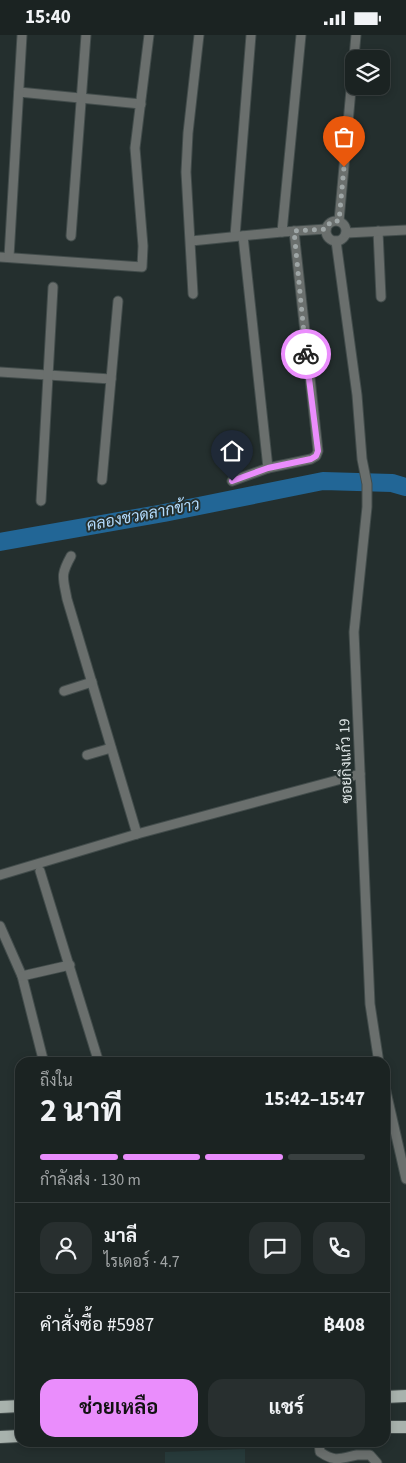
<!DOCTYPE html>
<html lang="th">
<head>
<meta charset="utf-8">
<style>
  :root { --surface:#1b2322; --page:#282f2f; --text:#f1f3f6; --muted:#a0a4a5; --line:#394040; --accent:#ea8dfc }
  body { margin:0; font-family:"Source Sans 3",Sarabun,sans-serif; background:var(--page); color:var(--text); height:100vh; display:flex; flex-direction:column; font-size:19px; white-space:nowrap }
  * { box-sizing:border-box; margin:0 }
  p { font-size:16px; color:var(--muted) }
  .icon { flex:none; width:28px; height:28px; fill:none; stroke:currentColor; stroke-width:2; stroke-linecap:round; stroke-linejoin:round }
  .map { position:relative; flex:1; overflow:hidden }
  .sheet { position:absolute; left:15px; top:1022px; width:375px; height:390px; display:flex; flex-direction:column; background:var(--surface); border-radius:15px; box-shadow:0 2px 8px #0003,0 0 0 1px var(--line) }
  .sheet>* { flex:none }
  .fabs { position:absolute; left:345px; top:15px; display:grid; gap:10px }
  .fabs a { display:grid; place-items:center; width:45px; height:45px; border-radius:10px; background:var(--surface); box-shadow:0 2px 8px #0003,0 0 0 1px var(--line); font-size:25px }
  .pin { position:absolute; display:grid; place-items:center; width:42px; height:42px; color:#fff; margin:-51px -21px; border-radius:50% 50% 50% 0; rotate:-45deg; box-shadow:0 0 5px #0007 }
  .pin .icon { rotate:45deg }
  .courier { position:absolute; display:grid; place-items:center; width:50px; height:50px; margin:-25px; border:4px solid #ea8dfc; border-radius:50%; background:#fff; color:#222; box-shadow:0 1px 6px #0007 }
  .head em { font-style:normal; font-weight:700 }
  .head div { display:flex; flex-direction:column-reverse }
  .head { display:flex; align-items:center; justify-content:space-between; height:85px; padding:0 25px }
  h1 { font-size:32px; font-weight:700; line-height:38px }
  .bar { display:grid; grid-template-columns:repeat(4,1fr); gap:8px 5px; align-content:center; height:60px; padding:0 25px }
  .bar i { height:6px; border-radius:4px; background:var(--line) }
  .bar .current { background:var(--accent) }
  .bar p { grid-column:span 4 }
  .line { display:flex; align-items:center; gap:12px; padding:0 25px; border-top:1px solid var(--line) }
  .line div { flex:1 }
  .round { display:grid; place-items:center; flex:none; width:52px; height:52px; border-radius:15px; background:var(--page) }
  .action { display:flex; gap:10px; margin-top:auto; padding:10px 25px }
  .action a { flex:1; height:58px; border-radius:15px; background:var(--accent); color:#111; font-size:20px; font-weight:700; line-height:58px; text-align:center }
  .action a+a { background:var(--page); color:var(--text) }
  .status { display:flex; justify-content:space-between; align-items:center; height:35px; padding:0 25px; background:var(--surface); direction:ltr }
  .status svg { height:14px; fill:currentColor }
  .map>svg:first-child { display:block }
</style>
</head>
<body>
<div class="status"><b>15:40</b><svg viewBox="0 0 49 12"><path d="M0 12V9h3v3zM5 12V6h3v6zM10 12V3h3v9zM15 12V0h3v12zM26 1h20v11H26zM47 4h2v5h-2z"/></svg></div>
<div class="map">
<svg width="406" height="1428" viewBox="0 0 406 1428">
  <rect width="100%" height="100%" fill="#242f2e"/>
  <path fill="#273a3a" d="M245,1414V1428H165V1417Z"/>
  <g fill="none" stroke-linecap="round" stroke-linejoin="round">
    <path stroke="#226696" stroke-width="18" d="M0,507L164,478L323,446L392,448L406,452"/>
    <defs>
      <g id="street">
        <path d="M19,57L141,69"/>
        <circle cx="336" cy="196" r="10"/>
        <path d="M339,186L356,0"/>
        <path d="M378,196L381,262"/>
        <path d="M282,197L301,0"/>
        <path d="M346,198L406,195"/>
        <path d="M71,201L86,0"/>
        <path d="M235,201L251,0"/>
        <path d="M243,201L268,433"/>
        <path d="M191,206L282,197L326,194"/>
        <path d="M336,206L357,360L362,424L367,449V472L354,597L370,969L379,1028"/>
        <path d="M0,222L142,232L143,211L135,113L149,0"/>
        <path d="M9,222L22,0"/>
        <path d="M193,259L186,137L188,98L199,0"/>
        <path d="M0,337L111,344"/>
        <path d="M102,445L118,266"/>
        <path d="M232,446L268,433L311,424L316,421L318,416L294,196"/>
        <path d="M41,466L53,252"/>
        <path d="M71,521C60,541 63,542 67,564L137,799"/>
        <path d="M64,656L92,647"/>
        <path d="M87,720L111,713"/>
        <path d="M40,836L99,1028"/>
        <path d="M0,840L137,799L360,739"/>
        <path d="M0,891L22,941L44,1028"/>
        <path d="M22,941L70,930"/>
        <path d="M385,1052L406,1144"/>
        <path d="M319,1408L320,1417C336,1428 341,1423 357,1420C361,1420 366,1420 370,1420L377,1428"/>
      </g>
      <g id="primary">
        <path d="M385,1362L406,1361"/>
        <path d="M0,1372L20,1371"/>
        <path d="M385,1392H406"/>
        <path d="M0,1402L20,1401"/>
      </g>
    </defs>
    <use href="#street" stroke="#424c4b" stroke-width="11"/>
    <use href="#primary" stroke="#424c4b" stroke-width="14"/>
    <use href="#street" stroke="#6a6f6d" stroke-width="9"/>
    <use href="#primary" stroke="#a8b2ad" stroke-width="12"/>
  </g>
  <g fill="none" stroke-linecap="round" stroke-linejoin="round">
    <path stroke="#9ea6a6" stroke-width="5" stroke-dasharray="0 9" d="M306,319L294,196L326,194L327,191L332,186H339L344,132"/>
    <path stroke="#ea8dfc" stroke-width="6" d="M232,446L268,433L311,424L316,421L318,416L306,319"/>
  </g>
  <g text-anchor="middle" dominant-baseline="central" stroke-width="4" stroke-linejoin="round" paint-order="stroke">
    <g font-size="15" fill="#dfe6e6" stroke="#242f2e">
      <text transform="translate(346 726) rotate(-92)">ซอยกิ่งแก้ว 19</text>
    </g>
    <g font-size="16" font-style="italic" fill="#b2dafc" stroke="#242f2e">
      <text transform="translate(143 480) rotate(-11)">คลองชวดลากข้าว</text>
    </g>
  </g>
</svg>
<div class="fabs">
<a><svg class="icon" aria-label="layers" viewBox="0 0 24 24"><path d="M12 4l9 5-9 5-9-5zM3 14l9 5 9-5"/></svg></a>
</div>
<div class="pin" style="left:344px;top:132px;background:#ea580c"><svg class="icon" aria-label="bag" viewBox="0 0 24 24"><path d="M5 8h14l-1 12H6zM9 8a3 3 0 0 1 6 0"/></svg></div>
<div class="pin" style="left:232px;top:446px;background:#1f2937"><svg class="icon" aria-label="home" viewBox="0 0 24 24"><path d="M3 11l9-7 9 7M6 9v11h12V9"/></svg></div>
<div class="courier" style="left:306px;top:319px"><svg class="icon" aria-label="bike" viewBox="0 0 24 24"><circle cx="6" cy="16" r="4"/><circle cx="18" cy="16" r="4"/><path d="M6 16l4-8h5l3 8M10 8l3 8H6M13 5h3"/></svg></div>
<section class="sheet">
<div class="head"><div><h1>2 นาที</h1><p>ถึงใน</p></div><em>15:42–15:47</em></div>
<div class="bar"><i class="current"></i><i class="current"></i><i class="current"></i><i></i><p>กำลังส่ง · 130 m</p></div>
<div class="line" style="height:90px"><a class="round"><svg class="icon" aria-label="person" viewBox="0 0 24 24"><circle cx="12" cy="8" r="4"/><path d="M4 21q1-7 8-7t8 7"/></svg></a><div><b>มาลี</b><p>ไรเดอร์ · 4.7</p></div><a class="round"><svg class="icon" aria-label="chat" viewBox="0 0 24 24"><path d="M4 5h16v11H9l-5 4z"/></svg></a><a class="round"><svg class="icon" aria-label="phone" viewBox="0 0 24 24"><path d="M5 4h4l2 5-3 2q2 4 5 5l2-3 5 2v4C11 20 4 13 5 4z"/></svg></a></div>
<div class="line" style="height:65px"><div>คำสั่งซื้อ #5987</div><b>฿408</b></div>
<div class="action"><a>ช่วยเหลือ</a><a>แชร์</a></div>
</section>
</div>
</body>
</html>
